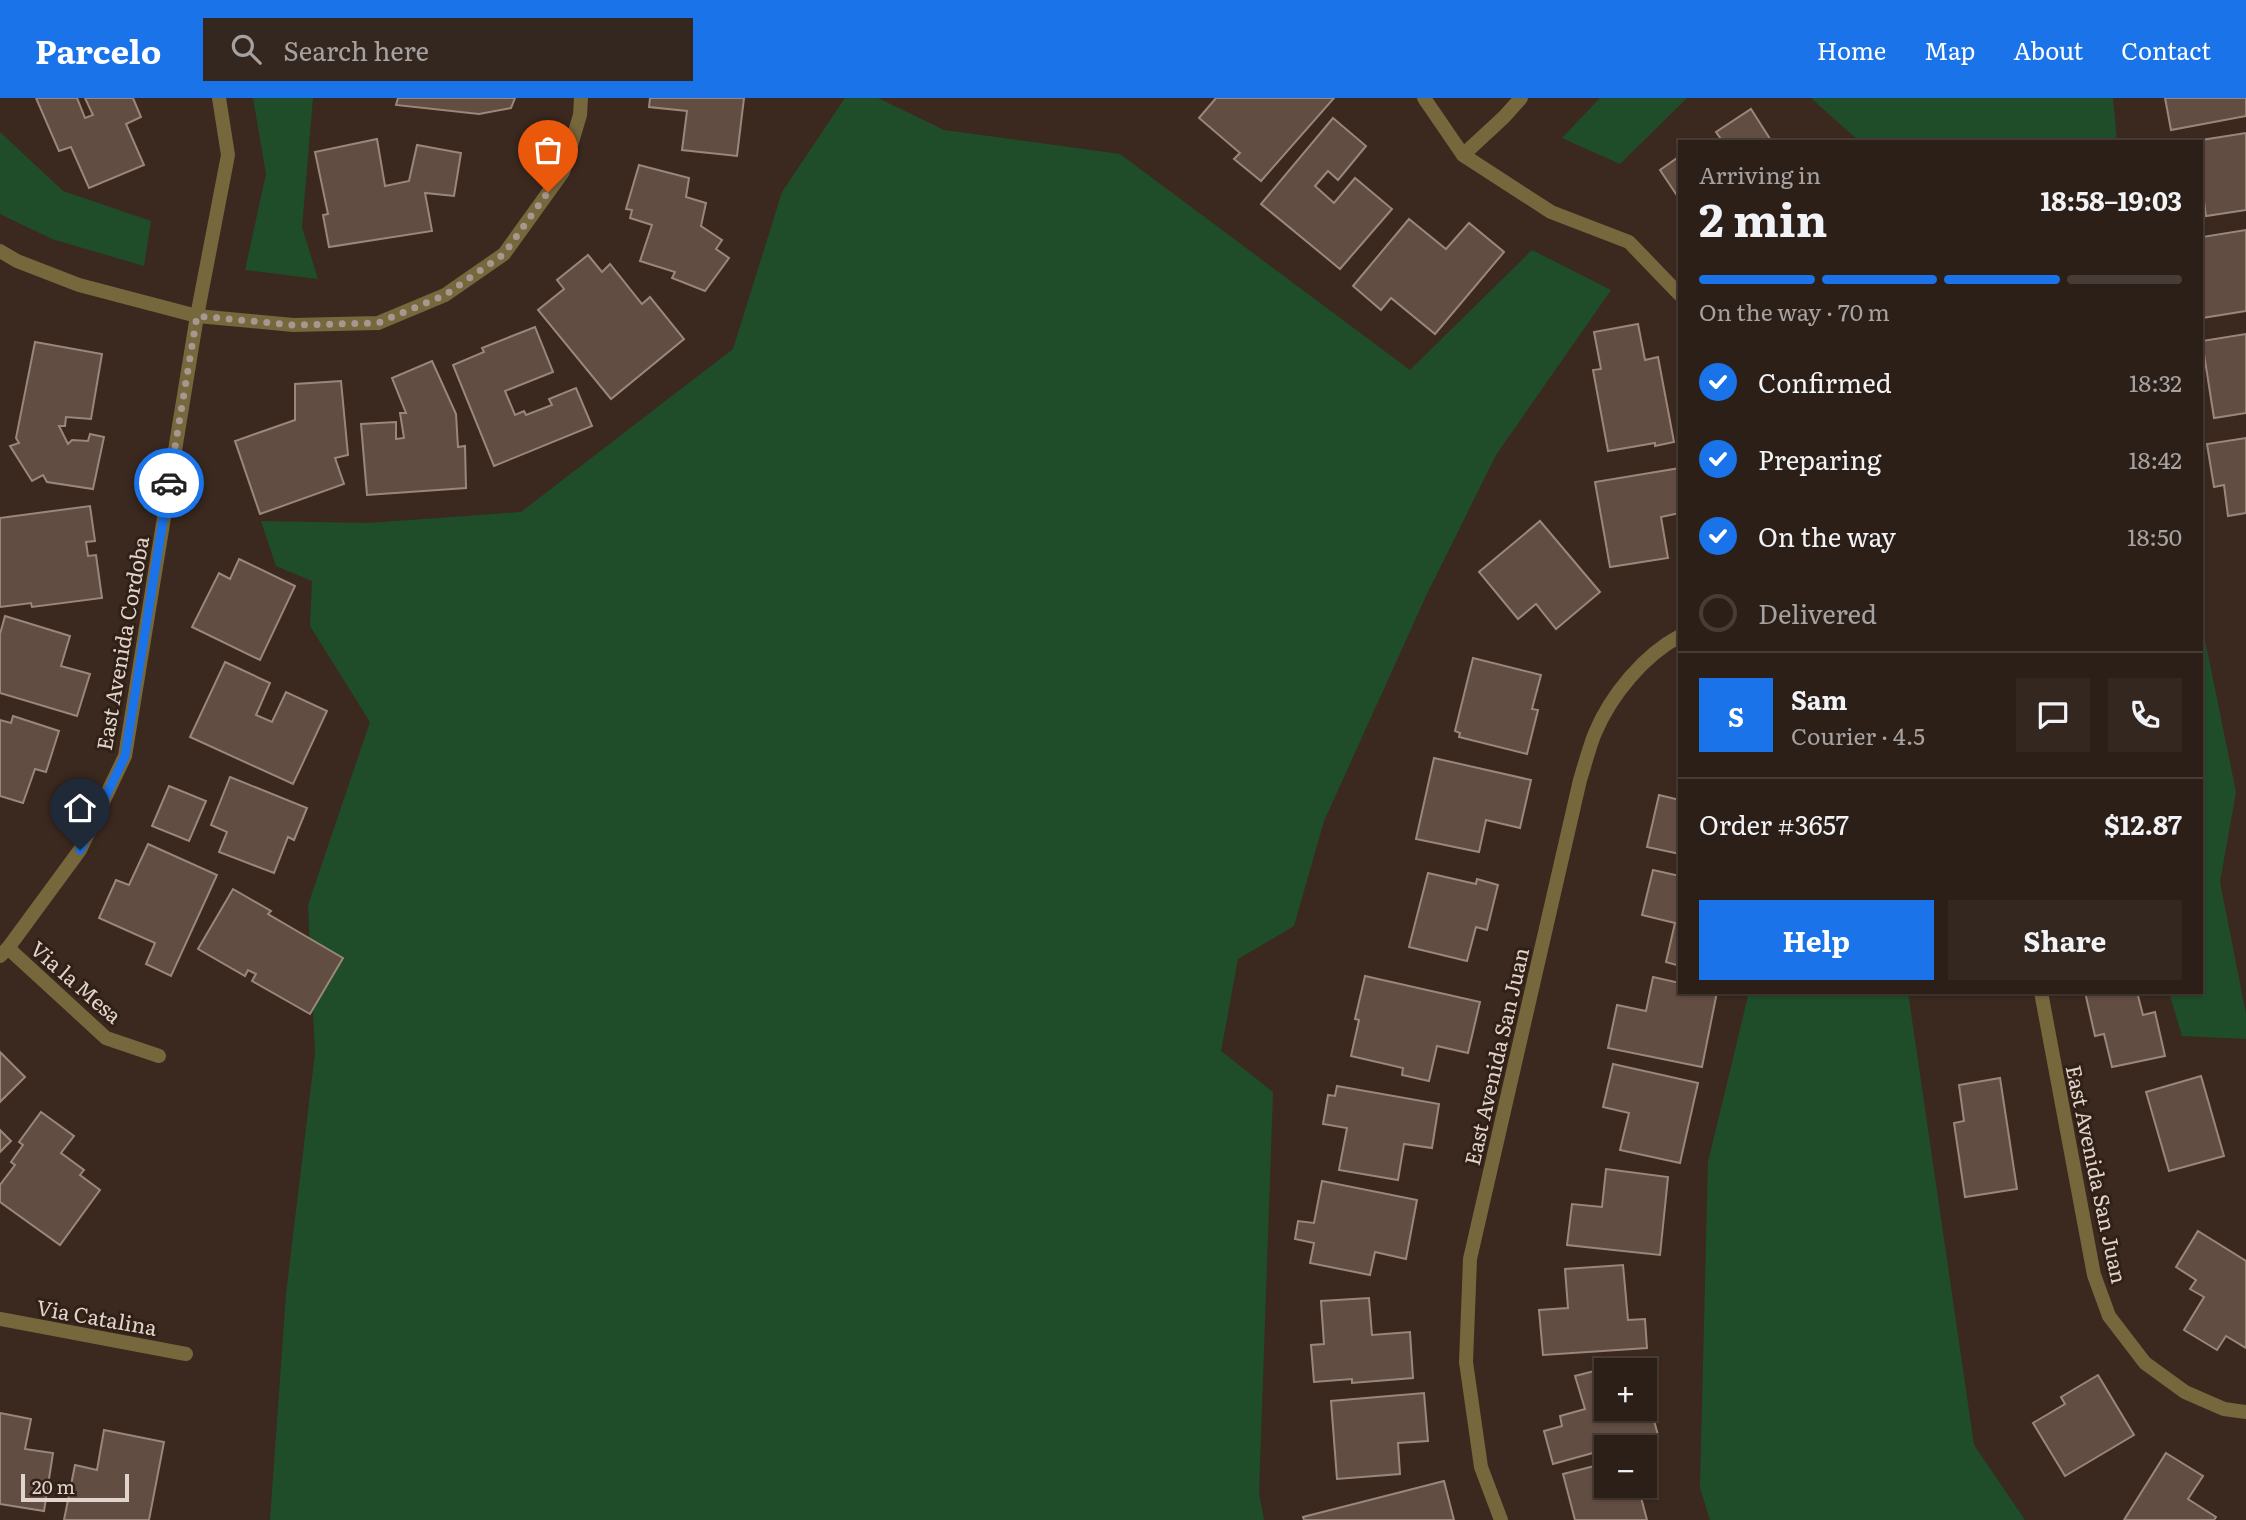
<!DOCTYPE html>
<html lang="en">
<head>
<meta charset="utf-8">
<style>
  :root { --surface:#2c1f17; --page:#342720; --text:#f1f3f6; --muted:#a6a2a1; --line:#483d36; --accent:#1a73e8 }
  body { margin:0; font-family:Literata,serif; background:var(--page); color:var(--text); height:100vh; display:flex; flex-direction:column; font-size:26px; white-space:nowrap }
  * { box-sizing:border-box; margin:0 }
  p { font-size:23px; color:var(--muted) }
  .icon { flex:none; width:38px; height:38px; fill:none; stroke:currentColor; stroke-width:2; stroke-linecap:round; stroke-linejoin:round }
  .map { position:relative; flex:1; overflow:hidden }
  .drawer { position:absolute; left:1678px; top:42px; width:525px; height:854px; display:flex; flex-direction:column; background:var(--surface); border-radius:0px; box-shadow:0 2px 5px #0004,0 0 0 2px var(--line) }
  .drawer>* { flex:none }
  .buttons { position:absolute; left:1594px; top:1260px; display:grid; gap:14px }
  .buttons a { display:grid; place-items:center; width:63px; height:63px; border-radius:0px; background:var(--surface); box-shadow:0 2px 5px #0004,0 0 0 2px var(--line); font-size:35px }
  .scale { position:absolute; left:21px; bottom:18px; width:108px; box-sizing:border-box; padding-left:7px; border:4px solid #e0d4cd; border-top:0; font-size:19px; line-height:24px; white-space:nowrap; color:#e0d4cd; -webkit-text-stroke:5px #312016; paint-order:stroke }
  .pin { position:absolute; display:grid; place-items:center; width:60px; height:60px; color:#fff; margin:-72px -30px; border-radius:50% 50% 50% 0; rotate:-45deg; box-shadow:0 0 7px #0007 }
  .pin .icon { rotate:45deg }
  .courier { position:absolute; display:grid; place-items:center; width:70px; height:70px; margin:-35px; border:5px solid #1a73e8; border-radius:50%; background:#fff; color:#222; box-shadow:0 2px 9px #0007 }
  .summary em { font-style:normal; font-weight:700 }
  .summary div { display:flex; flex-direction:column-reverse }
  .summary { display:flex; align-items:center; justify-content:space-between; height:119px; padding:0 21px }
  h1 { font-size:46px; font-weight:700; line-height:52px }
  .bar { display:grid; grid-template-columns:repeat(4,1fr); gap:10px 7px; align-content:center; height:84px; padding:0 21px }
  .bar i { height:9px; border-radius:5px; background:var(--line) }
  .bar .current { background:var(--accent) }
  .bar p { grid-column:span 4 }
  .line { display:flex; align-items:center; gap:18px; padding:0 21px; border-top:2px solid var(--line) }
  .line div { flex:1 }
  .round { display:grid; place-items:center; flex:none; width:74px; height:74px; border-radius:0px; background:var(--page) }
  ol { padding:0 21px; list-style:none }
  li { display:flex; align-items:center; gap:21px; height:77px }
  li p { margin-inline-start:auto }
  li .icon { padding:7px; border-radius:50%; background:var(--accent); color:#fff; stroke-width:4 }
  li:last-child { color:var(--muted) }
  li i { width:38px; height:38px; border:4px solid var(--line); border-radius:50% }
  .button { display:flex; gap:14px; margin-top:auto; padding:14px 21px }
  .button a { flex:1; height:80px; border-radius:0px; background:var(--accent); color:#fff; font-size:28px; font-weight:700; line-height:80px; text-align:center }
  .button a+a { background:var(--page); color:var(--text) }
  header { display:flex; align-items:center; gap:42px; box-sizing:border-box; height:98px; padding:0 35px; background:var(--accent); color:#fff }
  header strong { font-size:33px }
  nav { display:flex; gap:38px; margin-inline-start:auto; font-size:24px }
  .search { width:490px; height:63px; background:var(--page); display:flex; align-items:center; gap:18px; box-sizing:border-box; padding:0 24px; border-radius:0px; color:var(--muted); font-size:26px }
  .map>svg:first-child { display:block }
</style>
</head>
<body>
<header>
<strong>Parcelo</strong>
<div class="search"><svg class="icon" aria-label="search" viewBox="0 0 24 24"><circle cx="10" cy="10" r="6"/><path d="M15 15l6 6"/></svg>Search here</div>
<nav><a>Home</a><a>Map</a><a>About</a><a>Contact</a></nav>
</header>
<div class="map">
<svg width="2246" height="1422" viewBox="0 0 2246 1422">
  <rect width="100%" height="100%" fill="#3b291f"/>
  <g fill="#1f4d2a">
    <path d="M253,0H313L302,129L318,181L245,172L266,76Z"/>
    <path d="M845,0H878L944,32L1120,56L1410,272L1532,152L1611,192L1496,357L1426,498L1324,723L1294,828L1238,861L1221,953L1273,994L1259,1395L1264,1422H270L286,1196L315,955L308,807L370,624L310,528L312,483L276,468L261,423L369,425L521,414L733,251L782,94Z"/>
    <path d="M1600,0H1687L1620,66L1562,40Z"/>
    <path d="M1811,0H2113L2117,44H1860Z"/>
    <path d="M0,34L63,93L151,123L144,168L52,141L0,116Z"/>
    <path d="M2202,527L2236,694L2220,784L2246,916V941L2182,938L2169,894H2202Z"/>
    <path d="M1749,894H1908L1974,1347L2025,1422H1710L1700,1390L1708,1064Z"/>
  </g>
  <g fill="#614d42" stroke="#9c867a" stroke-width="2">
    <path d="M36,0H77L85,20L93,17L85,0H133L141,19L126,26L144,67L89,90L71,49L59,53Z"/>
    <path d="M398,0H515L511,10L479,16L396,7Z"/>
    <path d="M650,0H744L737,58L682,52L687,13L649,9Z"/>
    <path d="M1216,0H1334L1261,83L1234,61L1240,55L1199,20Z"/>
    <path d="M2165,0H2246V18L2171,32Z"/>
    <path d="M1751,11L1772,44H1723L1716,34Z"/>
    <path d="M1333,20L1366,48L1338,82L1328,73L1315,88L1334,105L1355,80L1392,111L1340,171L1261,106Z"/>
    <path d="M2246,35V112L2206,118L2202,88V44L2195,43Z"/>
    <path d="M377,41L385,88L409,83L417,47L461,55L454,98L425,95L432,133L329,149L323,117L328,116L315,54Z"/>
    <path d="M1680,58V102L1660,72Z"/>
    <path d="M639,67L689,80L686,99L706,105L701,128L722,142L716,151L729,160L705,193L672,180L675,174L640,163L652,127L630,120L632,112L626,111Z"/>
    <path d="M1409,121L1446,151L1469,125L1504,154L1435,236L1391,200L1381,212L1353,188Z"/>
    <path d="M2246,132V213L2202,220V139Z"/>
    <path d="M588,157L602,174L610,166L642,206L650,199L684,241L611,301L538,212L564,191L557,182Z"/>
    <path d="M1638,226L1645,262L1658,259L1674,344L1655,348V345L1608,353L1593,272L1601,271L1594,234Z"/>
    <path d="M535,229L553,274L505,293L515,317L524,313L526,317L552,307L549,301L576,290L592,328L494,368L453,267L484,254L482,250Z"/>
    <path d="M2246,236V315L2214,320L2202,243Z"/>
    <path d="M35,244L102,256L91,321L66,319L65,328H59L68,346L72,342L88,343L90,336L104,339L93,391L47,384L43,377L32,383L10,348L19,345L16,340Z"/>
    <path d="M432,263L456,316L458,349L465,348L466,390L367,397L361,326L396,324V341L404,340L400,315H406L392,280Z"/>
    <path d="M341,283L348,357L335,360L344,386L260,416L235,343L295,322V286Z"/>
    <path d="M2246,340V415L2228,418L2224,387L2214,389L2207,346Z"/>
    <path d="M1680,370V415L1661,419L1668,460L1610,469L1595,384Z"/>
    <path d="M90,408L95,443L86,444L88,458L96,457L102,500L32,509L31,505L0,509V420Z"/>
    <path d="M1540,423L1600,494L1556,531L1536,506L1518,521L1479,474Z"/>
    <path d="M239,461L295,488L260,562L192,529L219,475L230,481Z"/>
    <path d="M5,518L70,538L61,568L90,576L77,618L0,595V536Z"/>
    <path d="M1473,560L1541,577L1532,611L1538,612L1527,656L1459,639L1460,635L1455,633Z"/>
    <path d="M225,564L270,585L256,617L272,624L286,594L327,613L293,686L190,639Z"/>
    <path d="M13,618L59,633L46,674L35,671L23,705L0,698V622L11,625Z"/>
    <path d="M1434,660L1531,682L1520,730L1486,722L1479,754L1416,741Z"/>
    <path d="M230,679L307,710L294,742L288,739L274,775L219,754L227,734L211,727Z"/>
    <path d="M169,688L206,703L189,743L152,728Z"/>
    <path d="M1659,697L1680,702V756L1647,749Z"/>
    <path d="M148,746L217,777L171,878L146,866L155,845L99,820L116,782L129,787Z"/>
    <path d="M1653,772L1680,778V868L1666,864L1675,825L1642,817Z"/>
    <path d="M1428,775L1476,786L1477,781L1498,787L1487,832L1476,829L1467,863L1409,849Z"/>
    <path d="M233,791L271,813L268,816L343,860L310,916L252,883L256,876L248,872L245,878L198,851Z"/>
    <path d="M1365,878L1480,904L1468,955L1437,948L1429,983L1402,977L1403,970L1351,958L1359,922L1355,921Z"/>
    <path d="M1653,879L1680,885V894H1717L1702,969L1608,950L1617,907L1646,913Z"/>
    <path d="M2085,894H2137L2143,917L2155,914L2165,958L2112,969L2104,936L2095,938Z"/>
    <path d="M0,954L25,979L0,1004Z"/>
    <path d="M1613,966L1698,985L1680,1065L1620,1052L1629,1015L1603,1009Z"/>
    <path d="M2201,978L2224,1058L2169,1073L2146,994Z"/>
    <path d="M2000,980L2017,1091L1965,1099L1954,1025L1964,1023L1959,987Z"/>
    <path d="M1337,988L1439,1006L1432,1050L1404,1046L1398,1082L1339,1072L1347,1030L1323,1026L1328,997L1335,998Z"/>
    <path d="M41,1014L74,1038L61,1055L84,1072L80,1077L100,1092L60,1147L0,1104V1087L15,1067L11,1064L23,1047L19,1044Z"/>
    <path d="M0,1032L11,1043L0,1054Z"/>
    <path d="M1606,1071L1668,1079L1660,1157L1567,1147L1572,1106L1602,1109Z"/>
    <path d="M1322,1083L1417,1102L1406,1161L1375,1154L1370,1177L1310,1165L1314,1145L1295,1141L1298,1123L1314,1125Z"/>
    <path d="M2198,1133L2246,1163V1250L2226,1238L2217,1252L2184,1232L2204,1199L2190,1191L2196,1182L2176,1169Z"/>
    <path d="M1623,1167L1628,1222L1645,1221L1647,1250L1543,1257L1539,1212L1568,1210L1565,1171Z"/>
    <path d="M1369,1200L1372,1237L1410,1234L1413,1280L1352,1285V1281L1314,1284L1311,1247L1324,1246L1321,1203Z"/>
    <path d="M1637,1262L1640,1272H1606V1311H1645V1290L1658,1337L1553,1366L1544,1333L1562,1328L1560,1318L1585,1311L1575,1278Z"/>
    <path d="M2098,1277L2134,1337L2065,1378L2033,1325L2065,1306L2061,1299Z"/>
    <path d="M1424,1295L1428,1343L1398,1345L1400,1376L1337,1381L1331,1303Z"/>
    <path d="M0,1315L31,1321L25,1351L53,1355L44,1413L0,1406Z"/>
    <path d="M104,1332L164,1344L149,1422H64L75,1367L97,1372Z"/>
    <path d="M2166,1355L2203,1378L2188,1401L2216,1419L2214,1422H2124Z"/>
    <path d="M1606,1365V1388H1638L1647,1422H1575L1563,1376Z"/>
    <path d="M1444,1383L1454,1422H1304L1303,1419Z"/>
  </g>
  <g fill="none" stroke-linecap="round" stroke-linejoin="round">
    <g stroke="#77673c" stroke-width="14">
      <path d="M1463,57L1504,19L1521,0"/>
      <path d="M197,218L228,57L219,0"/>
      <path d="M8,850L106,940L159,958"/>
      <path d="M0,1221L186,1256"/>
    </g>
    <g stroke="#77673c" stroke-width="14">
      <path d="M1424,0L1463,57L1551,114L1629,144L1680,197"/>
      <path d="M0,153L17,163L79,187L197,218L293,227L378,225L445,197L504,156L563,74L580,17L581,0"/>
      <path d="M0,858L8,850L80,752L125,658L197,218"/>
      <path d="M2041,894L2094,1177L2109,1218L2145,1265L2185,1294L2224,1311L2246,1314"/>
      <path d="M1501,1422L1481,1369L1466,1264L1470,1161L1580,682C1585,666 1589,650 1595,635C1611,597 1644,557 1680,538"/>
    </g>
  </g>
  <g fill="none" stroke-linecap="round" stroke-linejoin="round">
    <path stroke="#a69890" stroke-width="7" stroke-dasharray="0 12.6" d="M169,385L197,218L293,227L378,225L445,197L504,156L548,94"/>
    <path stroke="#1a73e8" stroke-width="9" d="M80,752L125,658L169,385"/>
  </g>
  <g text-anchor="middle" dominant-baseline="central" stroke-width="6" stroke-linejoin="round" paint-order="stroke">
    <g font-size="21" fill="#e0d4cd" stroke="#312016">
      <text transform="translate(121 545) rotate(-80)">East Avenida Cordoba</text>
      <text transform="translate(77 883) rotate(41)">Via la Mesa</text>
      <text transform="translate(1495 958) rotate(-77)">East Avenida San Juan</text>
      <text transform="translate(2098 1076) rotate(78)">East Avenida San Juan</text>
      <text transform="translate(97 1218) rotate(10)">Via Catalina</text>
    </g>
  </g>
</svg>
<div class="buttons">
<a>+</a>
<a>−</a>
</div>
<div class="scale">20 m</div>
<div class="pin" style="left:548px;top:94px;background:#ea580c"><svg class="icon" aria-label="bag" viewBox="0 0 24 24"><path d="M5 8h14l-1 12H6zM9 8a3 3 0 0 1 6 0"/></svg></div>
<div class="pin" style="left:80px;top:752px;background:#1f2937"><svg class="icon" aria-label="home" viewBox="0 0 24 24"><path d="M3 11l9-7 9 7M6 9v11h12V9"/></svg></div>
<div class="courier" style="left:169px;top:385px"><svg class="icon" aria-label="car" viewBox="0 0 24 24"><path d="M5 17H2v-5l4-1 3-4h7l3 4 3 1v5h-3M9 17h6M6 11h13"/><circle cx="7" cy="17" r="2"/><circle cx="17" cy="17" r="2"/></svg></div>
<section class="drawer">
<div class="summary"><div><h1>2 min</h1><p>Arriving in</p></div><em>18:58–19:03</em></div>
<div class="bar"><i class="current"></i><i class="current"></i><i class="current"></i><i></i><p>On the way · 70 m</p></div>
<ol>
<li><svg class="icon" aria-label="check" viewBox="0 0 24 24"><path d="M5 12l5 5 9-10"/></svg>Confirmed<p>18:32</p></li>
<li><svg class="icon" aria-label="check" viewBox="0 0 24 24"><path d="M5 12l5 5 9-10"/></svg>Preparing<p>18:42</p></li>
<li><svg class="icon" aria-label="check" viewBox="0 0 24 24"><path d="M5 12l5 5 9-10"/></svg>On the way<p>18:50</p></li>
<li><i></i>Delivered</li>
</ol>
<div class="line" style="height:126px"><b class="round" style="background:var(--accent);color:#fff">S</b><div><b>Sam</b><p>Courier · 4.5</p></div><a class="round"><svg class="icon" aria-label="chat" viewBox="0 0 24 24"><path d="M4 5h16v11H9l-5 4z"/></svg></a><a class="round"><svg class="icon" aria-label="phone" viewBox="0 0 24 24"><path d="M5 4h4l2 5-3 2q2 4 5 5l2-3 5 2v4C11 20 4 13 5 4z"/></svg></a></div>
<div class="line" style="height:91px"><div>Order #3657</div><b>$12.87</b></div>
<div class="button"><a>Help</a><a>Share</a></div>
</section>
</div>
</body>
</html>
